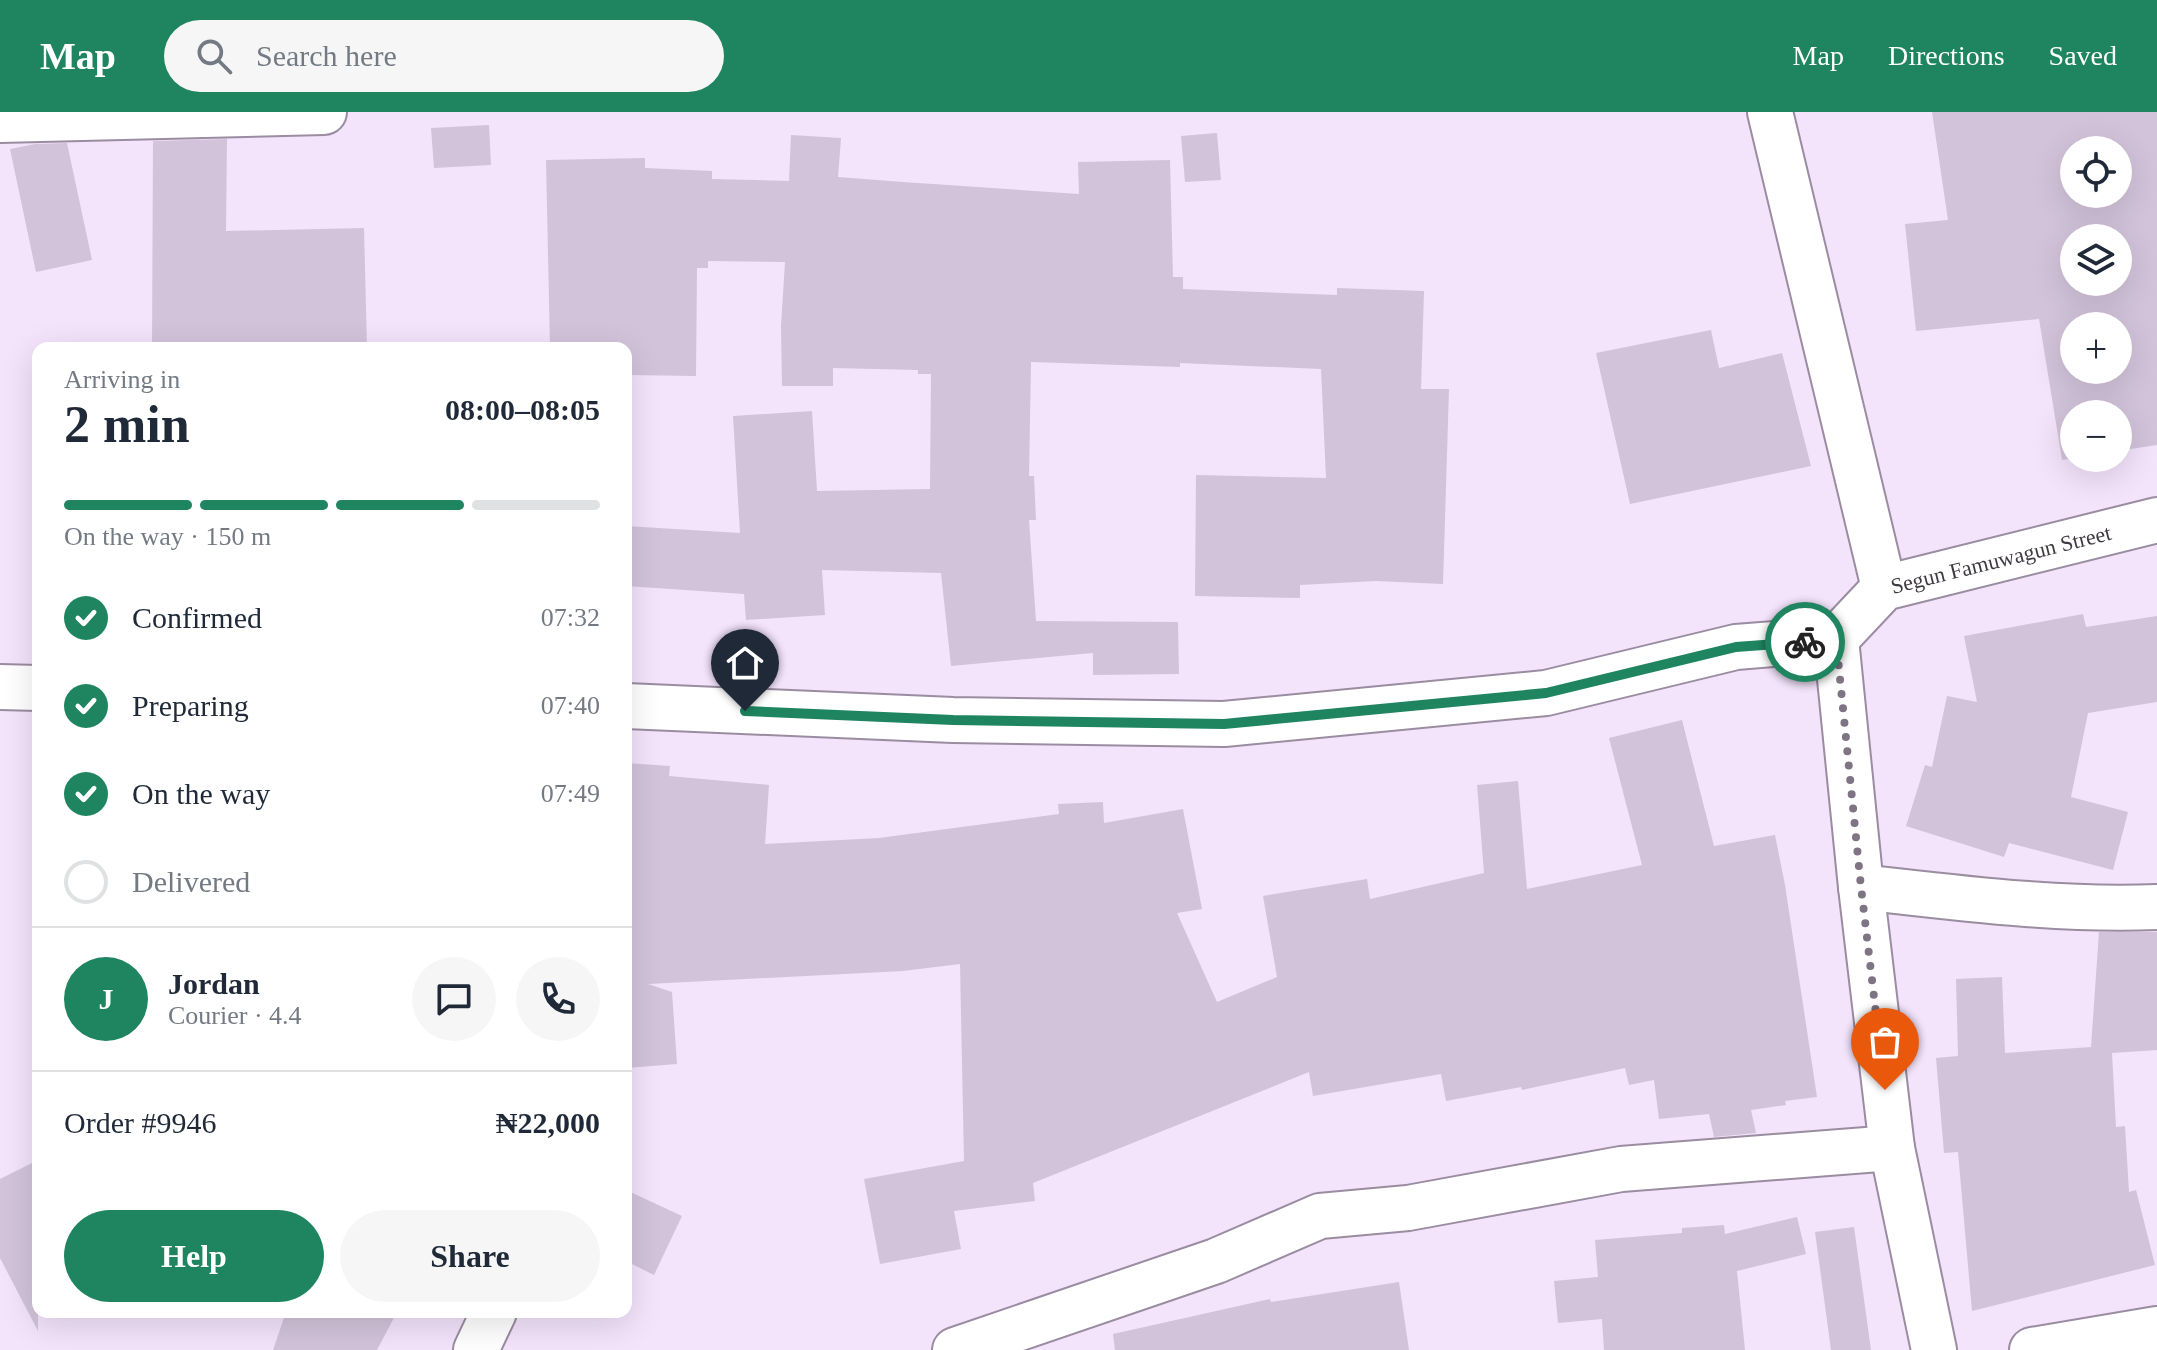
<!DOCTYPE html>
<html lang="en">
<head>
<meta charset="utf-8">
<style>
  :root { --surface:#fff; --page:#f6f6f7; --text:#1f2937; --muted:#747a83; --line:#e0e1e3; --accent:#1e8560 }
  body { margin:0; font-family:Georgia,serif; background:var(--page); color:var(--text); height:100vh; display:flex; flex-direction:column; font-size:30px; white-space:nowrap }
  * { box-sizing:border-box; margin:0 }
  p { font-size:26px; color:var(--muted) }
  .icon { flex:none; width:44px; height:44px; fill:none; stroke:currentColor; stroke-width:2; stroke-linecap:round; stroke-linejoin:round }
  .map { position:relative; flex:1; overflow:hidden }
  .details { position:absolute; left:32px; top:230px; width:600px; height:976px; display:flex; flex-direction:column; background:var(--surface); border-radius:16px; box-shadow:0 8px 32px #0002 }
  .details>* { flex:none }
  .fabs { position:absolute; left:2060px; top:24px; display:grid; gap:16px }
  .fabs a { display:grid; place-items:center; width:72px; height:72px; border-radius:50%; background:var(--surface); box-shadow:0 8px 32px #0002; font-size:40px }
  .pin { position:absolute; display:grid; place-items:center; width:68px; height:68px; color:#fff; margin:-82px -34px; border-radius:50% 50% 50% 0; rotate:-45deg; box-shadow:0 0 8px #0007 }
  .pin .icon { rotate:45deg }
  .courier { position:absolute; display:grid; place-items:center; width:80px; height:80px; margin:-40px; border:6px solid #1e8560; border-radius:50%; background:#fff; color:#222; box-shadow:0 2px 10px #0007 }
  .overview em { font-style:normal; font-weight:700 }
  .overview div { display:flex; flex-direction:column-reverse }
  .overview { display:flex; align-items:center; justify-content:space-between; height:136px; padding:0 32px }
  h1 { font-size:52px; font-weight:700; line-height:60px }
  .bar { display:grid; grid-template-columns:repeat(4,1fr); gap:12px 8px; align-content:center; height:96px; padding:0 32px }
  .bar i { height:10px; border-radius:6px; background:var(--line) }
  .bar .current { background:var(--accent) }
  .bar p { grid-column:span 4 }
  .line { display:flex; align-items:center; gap:20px; padding:0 32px; border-top:2px solid var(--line) }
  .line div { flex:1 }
  .round { display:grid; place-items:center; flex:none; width:84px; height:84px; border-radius:42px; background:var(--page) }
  ol { padding:0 32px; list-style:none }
  li { display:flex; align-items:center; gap:24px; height:88px }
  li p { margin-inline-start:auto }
  li .icon { padding:8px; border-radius:50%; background:var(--accent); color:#fff; stroke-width:4 }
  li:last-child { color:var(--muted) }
  li i { width:44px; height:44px; border:4px solid var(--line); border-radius:50% }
  .primary-button { display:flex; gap:16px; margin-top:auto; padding:16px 32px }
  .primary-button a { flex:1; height:92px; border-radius:48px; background:var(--accent); color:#fff; font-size:32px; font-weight:700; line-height:92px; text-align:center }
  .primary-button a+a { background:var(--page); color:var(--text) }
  header { display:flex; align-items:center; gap:48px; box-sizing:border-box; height:112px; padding:0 40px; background:var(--accent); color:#fff }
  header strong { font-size:38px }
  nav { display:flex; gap:44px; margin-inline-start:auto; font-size:28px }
  .search { width:560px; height:72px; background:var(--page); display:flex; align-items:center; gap:20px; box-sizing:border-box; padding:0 28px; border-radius:44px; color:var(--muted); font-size:30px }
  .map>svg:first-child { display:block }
</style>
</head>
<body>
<header>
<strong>Map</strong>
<div class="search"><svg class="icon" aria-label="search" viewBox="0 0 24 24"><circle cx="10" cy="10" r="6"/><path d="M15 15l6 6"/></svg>Search here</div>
<nav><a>Map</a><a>Directions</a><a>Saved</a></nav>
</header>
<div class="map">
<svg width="2157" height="1238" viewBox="0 0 2157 1238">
  <rect width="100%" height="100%" fill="#f3e3fb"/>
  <g fill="#d2c3da" fill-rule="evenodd">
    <path d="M1932,0H2157V333L2118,339V302H2074V346L2062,348L2039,207L1916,219L1905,112L1948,108ZM2074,38H2118V82H2074ZM2074,126H2118V170H2074ZM2074,214H2118V258H2074Z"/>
    <path d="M489,13L491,53L434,56L431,16Z"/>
    <path d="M1217,21L1221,68L1185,70L1181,24Z"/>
    <path d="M791,23L841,26L838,65L903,70L1079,82L1078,50L1170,48L1173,165H1183V177L1337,183V176L1424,179L1421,277H1449L1443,472L1376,469L1300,473V486L1195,484L1196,363L1326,366L1321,257L1180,251V255L1031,250L1029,364H1034L1036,408H1029L1036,509L1178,510L1179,562L1093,563V541L951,554L941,461L822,458L825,503L746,508L744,482L626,474V414L740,421L733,304L812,299L817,379L930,377L931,262H918V258L833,256V274H782L781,214L785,150L708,149V156H697L696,264L626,263V236H550L546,48L645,46V56L712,59V67L789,69Z"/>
    <path d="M227,27L226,119L364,116L367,236H152L153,29Z"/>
    <path d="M67,31L92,148L36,160L10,37L35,32Z"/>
    <path d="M1711,218L1719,256L1782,241L1811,354L1630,392L1596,241Z"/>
    <path d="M2083,502L2086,515L2157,504V590L2088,601L2071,685L2128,700L2113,758L2009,731L2004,745L1906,714L1925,653L1932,655L1947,584L1977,590L1964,524Z"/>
    <path d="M1682,608L1714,734L1775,723L1785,773L1817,985L1785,989L1786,993L1751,998L1756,1021L1714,1025L1709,1002L1659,1007L1654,968L1629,973L1625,956L1522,978L1521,975L1446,989L1441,962L1313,984L1309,960L1033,1071L1035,1089L954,1099L961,1137L880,1152L864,1067L964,1049L960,852L903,859L648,872L672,880L677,952L626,956V651L670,654L669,664L769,673L765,732L879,726L1059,702L1058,692L1103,690L1104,711L1183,697L1202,797L1177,801L1217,890L1277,865L1263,784L1367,767L1370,787L1484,761L1477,673L1518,669L1527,777L1642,753L1609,626Z"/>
    <path d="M2099,820H2157V938L2112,941L2116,1015L2125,1014L2129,1080L2136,1078L2155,1153L1972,1199L1958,1040L1944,1041L1936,946L1958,944L1956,867L2002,865L2005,941L2091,935Z"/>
    <path d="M38,1048V1219L0,1146V1067Z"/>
    <path d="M626,1078L682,1104L654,1163L626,1149Z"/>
    <path d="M1797,1105L1806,1142L1737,1159L1745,1238H1604L1602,1207L1558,1211L1554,1169L1598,1165L1595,1128L1682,1121V1116L1724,1113L1725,1122Z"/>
    <path d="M1854,1115L1871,1238H1831L1815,1120Z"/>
    <path d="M1399,1170L1409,1238H1115L1113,1222L1270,1187L1271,1190Z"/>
    <path d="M286,1200H397L377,1238H273Z"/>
  </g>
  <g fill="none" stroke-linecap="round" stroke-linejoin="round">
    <defs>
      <g id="street">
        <path d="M1770,0L1884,476"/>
        <path d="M0,8L324,0"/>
        <path d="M1836,527L1861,775L1892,1036L1934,1238"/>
        <path d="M0,575L38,576"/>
        <path id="s1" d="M626,594L953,608L1224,612L1546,581L1736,535L1836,527L1884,476L2157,408"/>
        <path d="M1861,775C1959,786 2058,799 2157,795"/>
        <path d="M476,1238L494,1200"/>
        <path d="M955,1238L1216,1149L1320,1104L1408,1096L1621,1057L1892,1036"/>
        <path d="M2032,1238L2157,1217"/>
      </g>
    </defs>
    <use href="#street" stroke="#9a8ca1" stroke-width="48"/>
    <use href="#street" stroke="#fff" stroke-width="44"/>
  </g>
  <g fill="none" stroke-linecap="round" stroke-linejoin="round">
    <path stroke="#7e7483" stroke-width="8" stroke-dasharray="0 14.4" d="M1805,530L1836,527L1861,775L1885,978"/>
    <path stroke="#1e8560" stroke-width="10" d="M745,599L953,608L1224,612L1546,581L1736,535L1805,530"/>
  </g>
  <g text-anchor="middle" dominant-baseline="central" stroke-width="8" stroke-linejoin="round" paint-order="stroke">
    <g font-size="22" fill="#3f3942" stroke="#fff">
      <text stroke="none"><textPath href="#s1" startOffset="1408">Segun Famuwagun Street</textPath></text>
    </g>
  </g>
</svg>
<div class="fabs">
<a><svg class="icon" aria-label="locate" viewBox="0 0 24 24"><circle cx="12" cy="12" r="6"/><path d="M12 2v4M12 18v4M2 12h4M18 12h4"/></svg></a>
<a><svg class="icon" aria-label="layers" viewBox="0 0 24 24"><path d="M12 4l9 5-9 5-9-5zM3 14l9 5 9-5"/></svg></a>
<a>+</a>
<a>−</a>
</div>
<div class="pin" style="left:1885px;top:978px;background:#ea580c"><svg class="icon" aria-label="bag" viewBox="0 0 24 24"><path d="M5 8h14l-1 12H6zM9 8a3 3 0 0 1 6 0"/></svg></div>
<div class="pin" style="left:745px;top:599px;background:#1f2937"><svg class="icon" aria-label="home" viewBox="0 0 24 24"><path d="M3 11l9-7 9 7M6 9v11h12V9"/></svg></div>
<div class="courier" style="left:1805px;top:530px"><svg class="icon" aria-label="bike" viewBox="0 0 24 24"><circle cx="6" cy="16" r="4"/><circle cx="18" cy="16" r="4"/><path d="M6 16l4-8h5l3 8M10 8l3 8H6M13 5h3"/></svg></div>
<section class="details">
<div class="overview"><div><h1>2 min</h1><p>Arriving in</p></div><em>08:00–08:05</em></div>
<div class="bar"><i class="current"></i><i class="current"></i><i class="current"></i><i></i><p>On the way · 150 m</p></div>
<ol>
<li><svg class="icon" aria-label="check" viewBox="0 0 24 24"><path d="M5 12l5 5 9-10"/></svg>Confirmed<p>07:32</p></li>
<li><svg class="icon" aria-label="check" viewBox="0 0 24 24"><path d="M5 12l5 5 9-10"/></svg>Preparing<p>07:40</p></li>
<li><svg class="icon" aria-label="check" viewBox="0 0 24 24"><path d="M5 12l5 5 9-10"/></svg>On the way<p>07:49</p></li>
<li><i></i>Delivered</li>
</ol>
<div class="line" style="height:144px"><b class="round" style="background:var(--accent);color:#fff">J</b><div><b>Jordan</b><p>Courier · 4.4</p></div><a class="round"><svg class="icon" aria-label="chat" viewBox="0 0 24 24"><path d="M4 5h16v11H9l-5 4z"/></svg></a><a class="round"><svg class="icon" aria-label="phone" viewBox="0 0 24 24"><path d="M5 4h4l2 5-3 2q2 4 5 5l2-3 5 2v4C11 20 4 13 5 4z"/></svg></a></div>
<div class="line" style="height:104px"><div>Order #9946</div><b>₦22,000</b></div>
<div class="primary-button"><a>Help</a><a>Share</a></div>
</section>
</div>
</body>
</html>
